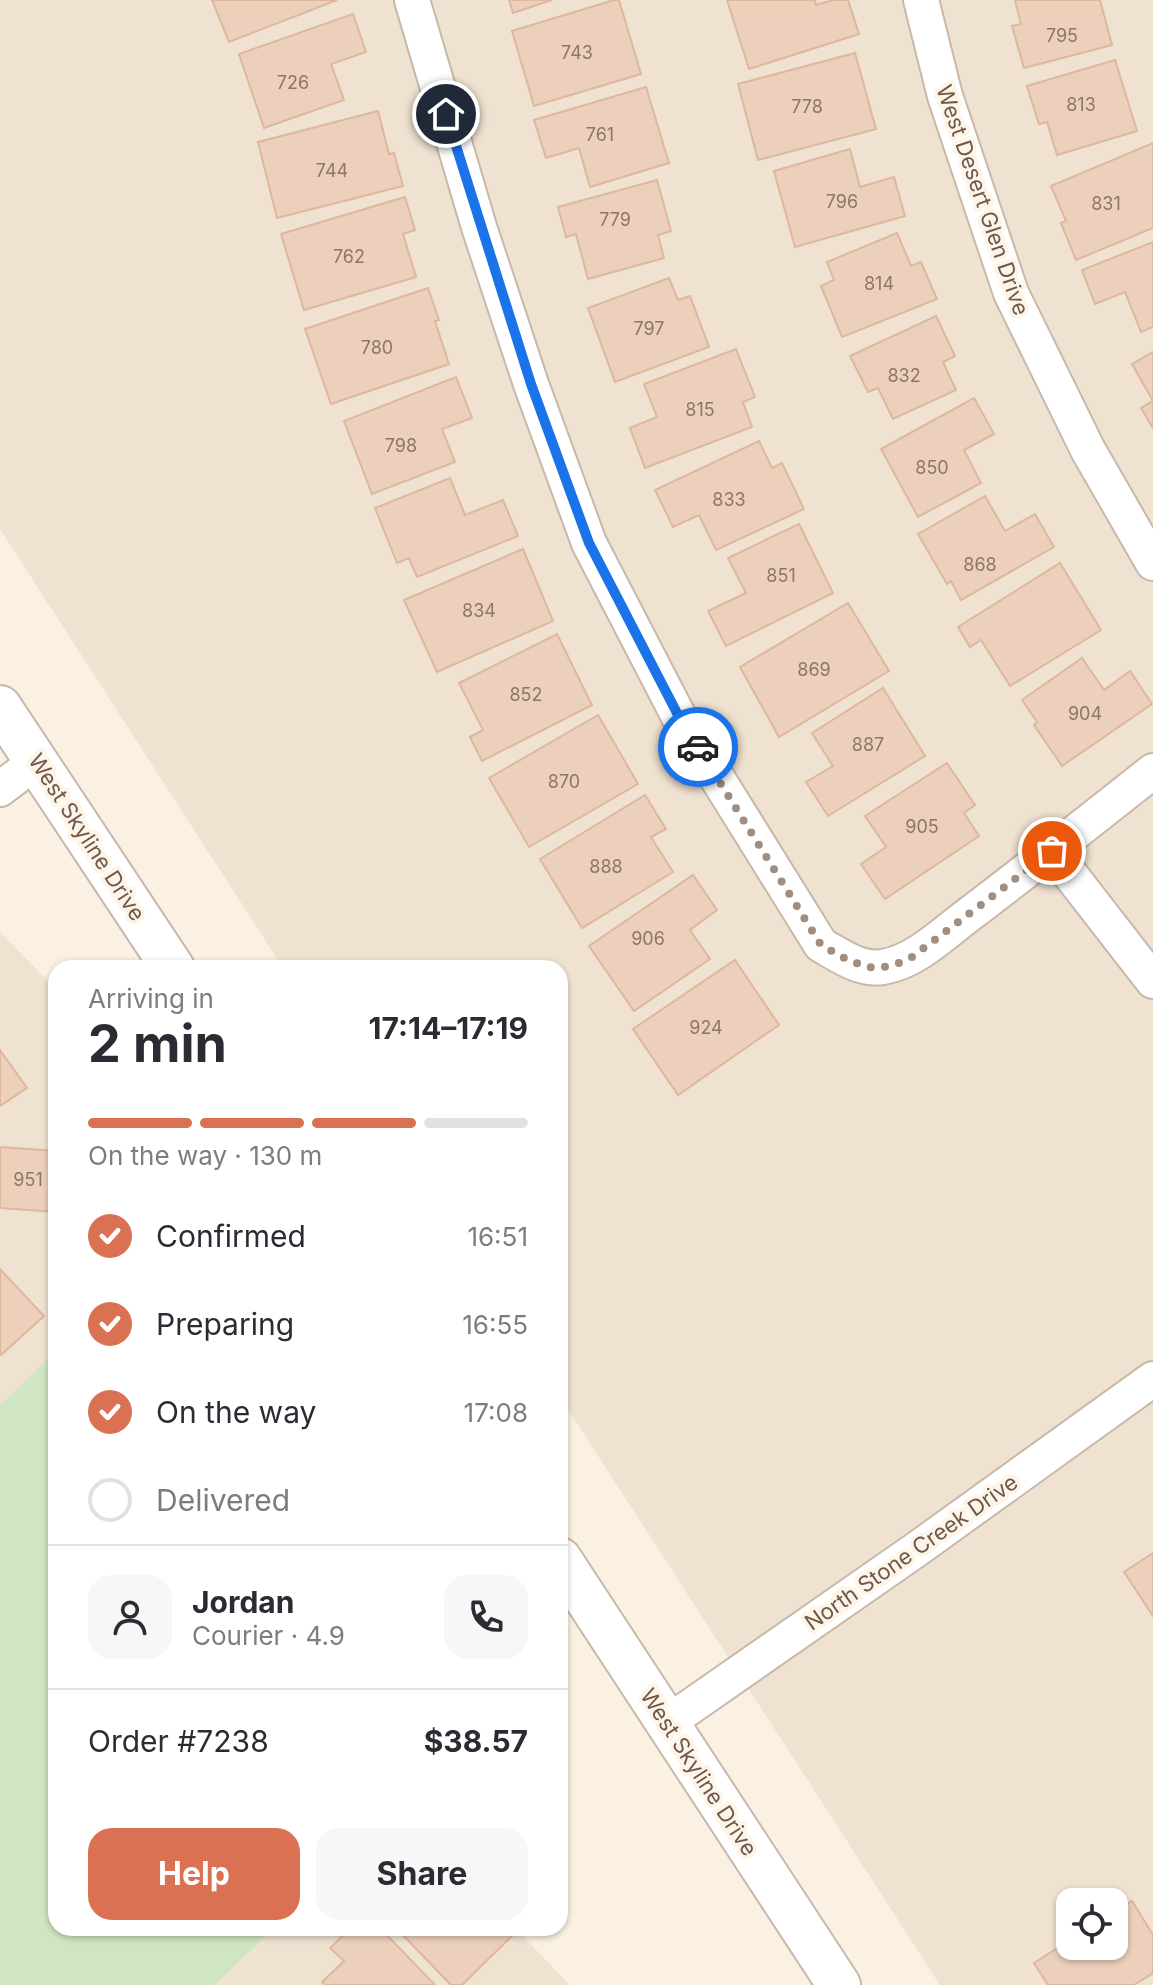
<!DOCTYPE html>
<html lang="en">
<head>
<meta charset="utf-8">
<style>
  :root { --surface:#fff; --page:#f7f7f7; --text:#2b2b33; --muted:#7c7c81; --line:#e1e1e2; --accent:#d97152 }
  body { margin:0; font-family:Inter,sans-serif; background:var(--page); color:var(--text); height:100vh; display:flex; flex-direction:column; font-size:30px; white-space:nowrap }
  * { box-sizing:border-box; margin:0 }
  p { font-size:26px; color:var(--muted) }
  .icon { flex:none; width:44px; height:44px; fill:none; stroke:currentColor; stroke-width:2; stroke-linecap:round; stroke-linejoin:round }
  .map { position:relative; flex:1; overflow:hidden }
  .details { position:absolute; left:48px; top:960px; width:520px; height:976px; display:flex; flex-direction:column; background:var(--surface); border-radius:24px; box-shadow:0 2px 6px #0004 }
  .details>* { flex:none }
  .fabs { position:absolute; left:1056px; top:1888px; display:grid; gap:16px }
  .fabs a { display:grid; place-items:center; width:72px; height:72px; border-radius:16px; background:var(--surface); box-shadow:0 2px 6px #0004; font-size:40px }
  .pin { position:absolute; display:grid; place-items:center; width:68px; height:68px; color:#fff; margin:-34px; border:4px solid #fff; border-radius:50%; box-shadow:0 2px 8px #0007 }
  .courier { position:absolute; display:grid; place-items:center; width:80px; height:80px; margin:-40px; border:6px solid #1a73e8; border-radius:50%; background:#fff; color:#222; box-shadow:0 2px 10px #0007 }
  .head em { font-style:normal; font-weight:700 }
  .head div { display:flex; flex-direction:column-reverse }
  .head { display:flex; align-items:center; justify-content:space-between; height:136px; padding:0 40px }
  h1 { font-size:52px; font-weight:700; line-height:60px }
  .bar { display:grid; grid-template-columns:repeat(4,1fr); gap:12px 8px; align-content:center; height:96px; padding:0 40px }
  .bar i { height:10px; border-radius:6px; background:var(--line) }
  .bar .selected { background:var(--accent) }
  .bar p { grid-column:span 4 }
  .line { display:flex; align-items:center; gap:20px; padding:0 40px; border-top:2px solid var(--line) }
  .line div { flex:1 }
  .round { display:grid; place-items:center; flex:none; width:84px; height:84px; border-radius:24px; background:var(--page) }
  ol { padding:0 40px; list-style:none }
  li { display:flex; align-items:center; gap:24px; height:88px }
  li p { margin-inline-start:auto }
  li .icon { padding:8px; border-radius:50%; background:var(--accent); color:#fff; stroke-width:4 }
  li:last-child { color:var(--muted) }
  li i { width:44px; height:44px; border:4px solid var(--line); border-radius:50% }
  .button { display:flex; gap:16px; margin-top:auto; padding:16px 40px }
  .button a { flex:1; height:92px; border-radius:24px; background:var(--accent); color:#fff; font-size:32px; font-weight:700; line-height:92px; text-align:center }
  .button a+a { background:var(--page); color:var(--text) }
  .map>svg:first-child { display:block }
</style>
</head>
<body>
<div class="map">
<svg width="1153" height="1985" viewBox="0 0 1153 1985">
  <rect width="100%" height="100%" fill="#faf1e2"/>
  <g fill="#f0e2d1" fill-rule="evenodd">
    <path d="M0,0H1153V1985H940L560,1397V968H283L0,529ZM1070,1902H1114V1946H1070Z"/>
    <path d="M0,932L56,989V1351L0,1405Z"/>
    <path d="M274,1928H515L570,1985H215Z"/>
  </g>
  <path fill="#d0e5c2" d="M56,1351V1928H274L215,1985H0V1405Z"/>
  <g fill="#ecd0bc" stroke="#ddb79e" stroke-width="2">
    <path d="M212,0H337L229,42Z"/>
    <path d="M509,0H552L513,13Z"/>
    <path d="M614,0H619L641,74L534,106L512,31Z"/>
    <path d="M727,0H815L816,5L833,0H848L859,34L749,69Z"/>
    <path d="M1015,0H1100L1112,45L1024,68L1012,26L1021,24Z"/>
    <path d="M353,14L366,52L331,64L344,100L264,128L239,54Z"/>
    <path d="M855,53L876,129L758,160L738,84Z"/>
    <path d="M1115,60L1137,131L1057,155L1047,122L1039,124L1027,86Z"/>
    <path d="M646,87L669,163L590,187L579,148L546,158L534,120Z"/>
    <path d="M378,111L389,154L394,153L403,186L277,218L258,142Z"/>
    <path d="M1153,143V228L1076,260L1061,223L1066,221L1051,186Z"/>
    <path d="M850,149L860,187L894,177L905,216L795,247L774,171Z"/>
    <path d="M657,180L671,231L658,235L664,258L588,279L576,234L566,237L558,207Z"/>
    <path d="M405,197L415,230L403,234L416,277L304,310L281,234Z"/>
    <path d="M897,233L911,266L921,262L937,299L842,337L821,286L834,280L827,262Z"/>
    <path d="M1153,242V327L1141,332L1125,292L1095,304L1082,270Z"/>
    <path d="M669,278L678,300L690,296L709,347L615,382L588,308Z"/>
    <path d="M428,288L439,320L435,321L449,364L331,404L305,329Z"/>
    <path d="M936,316L955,356L943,362L956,390L893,419L878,388L868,392L850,356Z"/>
    <path d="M736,349L755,397L743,402L752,427L645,468L630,428L657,417L644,384Z"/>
    <path d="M1153,352V401L1132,364Z"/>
    <path d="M456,377L472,418L442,429L455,462L372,494L344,421Z"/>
    <path d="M974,398L994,434L964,450L981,483L918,517L881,449Z"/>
    <path d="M1153,401V428L1141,408Z"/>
    <path d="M759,441L772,468L782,463L804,509L716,550L699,515L673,527L655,490Z"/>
    <path d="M450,478L465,515L503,500L518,536L417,577L409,558L397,563L375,508Z"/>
    <path d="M985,496L1005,531L1035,514L1054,547L961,600L951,581L947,584L918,534Z"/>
    <path d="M799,524L833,593L726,646L708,611L746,593L728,558Z"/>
    <path d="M523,549L553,621L437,672L404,600Z"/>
    <path d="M1060,563L1101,630L1010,686L981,640L970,647L958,627Z"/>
    <path d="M848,603L889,671L779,737L740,667Z"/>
    <path d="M557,634L592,705L482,761L470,737L483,730L459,683Z"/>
    <path d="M1082,658L1104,690L1130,671L1152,704L1062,766L1034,725L1037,722L1022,700Z"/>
    <path d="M883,688L925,756L828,816L806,782L833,766L812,733Z"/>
    <path d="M598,715L638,784L529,847L489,778Z"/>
    <path d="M947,763L975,805L964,813L979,836L885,899L861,864L886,847L865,816Z"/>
    <path d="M645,795L666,829L651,837L673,872L582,928L540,859Z"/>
    <path d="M693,875L717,910L690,930L710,959L634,1011L589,946Z"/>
    <path d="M735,960L779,1025L678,1095L633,1029Z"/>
    <path d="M0,1050L27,1088L0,1106Z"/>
    <path d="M0,1147L56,1151V1212L0,1208Z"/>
    <path d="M0,1269L44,1316L1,1355L0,1354Z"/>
    <path d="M1153,1553V1616L1124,1572Z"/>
    <path d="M1132,1901L1153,1935V1973L1134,1985H1048L1034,1963L1070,1940V1946H1114V1913Z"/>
    <path d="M351,1928H380L435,1985H325L322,1982L344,1961L330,1948Z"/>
    <path d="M396,1928H508L514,1934L462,1985H451Z"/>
  </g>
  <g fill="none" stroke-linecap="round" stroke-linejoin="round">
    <defs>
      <g id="minor">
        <path d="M412,0L479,227L531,384L589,543L678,715L821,945C839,955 861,971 883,967C918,961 947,930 975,910C1035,864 1094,818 1153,771"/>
        <path d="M921,0L945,96L1011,293L1088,450L1153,563"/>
        <path d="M0,789L37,761"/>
        <path d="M1052,851L1153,981"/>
        <path d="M667,1723L917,1549L1153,1379"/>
      </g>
      <g id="tertiary">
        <path d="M0,707L173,968"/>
        <path d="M560,1559L839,1985"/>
      </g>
    </defs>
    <use href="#minor" stroke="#c9b8aa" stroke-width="38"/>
    <use href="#tertiary" stroke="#c9b8aa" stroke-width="46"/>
    <use href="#minor" stroke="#fff" stroke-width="34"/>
    <use href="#tertiary" stroke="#fff" stroke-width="42"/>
  </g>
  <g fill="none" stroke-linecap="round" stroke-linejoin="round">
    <path stroke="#a08e80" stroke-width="8" stroke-dasharray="0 14.4" d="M698,747L821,945L848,960L867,967L879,968L897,964L912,957L1052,851"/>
    <path stroke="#1a73e8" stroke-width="10" d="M446,114L531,384L589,543L678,715L698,747"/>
  </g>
  <g text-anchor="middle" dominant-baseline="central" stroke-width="8" stroke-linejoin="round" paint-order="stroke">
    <g font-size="18" fill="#8e7667">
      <text x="1062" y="35">795</text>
      <text x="577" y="52">743</text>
      <text x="293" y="82">726</text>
      <text x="1081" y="104">813</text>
      <text x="807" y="106">778</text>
      <text x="600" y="134">761</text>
      <text x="332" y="170">744</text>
      <text x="842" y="201">796</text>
      <text x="1106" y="203">831</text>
      <text x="615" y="219">779</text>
      <text x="349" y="256">762</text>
      <text x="879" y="283">814</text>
      <text x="649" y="328">797</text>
      <text x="377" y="347">780</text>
      <text x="904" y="375">832</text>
      <text x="700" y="409">815</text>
      <text x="401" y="445">798</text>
      <text x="932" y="467">850</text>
      <text x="729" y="499">833</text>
      <text x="980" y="564">868</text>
      <text x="781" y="575">851</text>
      <text x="479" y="610">834</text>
      <text x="814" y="669">869</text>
      <text x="526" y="694">852</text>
      <text x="1085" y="713">904</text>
      <text x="868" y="744">887</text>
      <text x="564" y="781">870</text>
      <text x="922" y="826">905</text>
      <text x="606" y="866">888</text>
      <text x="648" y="938">906</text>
      <text x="706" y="1027">924</text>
      <text x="28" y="1179">951</text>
    </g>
    <g font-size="22" fill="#6f584b" stroke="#fdf5e8">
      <text transform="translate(983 200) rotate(71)">West Desert Glen Drive</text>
      <text transform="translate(87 837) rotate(57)">West Skyline Drive</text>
      <text transform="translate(911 1552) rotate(-35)">North Stone Creek Drive</text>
      <text transform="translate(699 1772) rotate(57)">West Skyline Drive</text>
    </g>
  </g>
</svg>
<div class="fabs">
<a><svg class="icon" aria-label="locate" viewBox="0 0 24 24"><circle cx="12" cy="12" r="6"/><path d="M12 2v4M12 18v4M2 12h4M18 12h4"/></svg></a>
</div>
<div class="pin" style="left:1052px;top:851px;background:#ea580c"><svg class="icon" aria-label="bag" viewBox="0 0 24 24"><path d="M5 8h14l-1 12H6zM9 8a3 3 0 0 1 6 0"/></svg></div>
<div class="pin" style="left:446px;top:114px;background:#1f2937"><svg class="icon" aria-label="home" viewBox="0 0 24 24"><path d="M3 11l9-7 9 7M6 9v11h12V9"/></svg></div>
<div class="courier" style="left:698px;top:747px"><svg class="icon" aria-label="car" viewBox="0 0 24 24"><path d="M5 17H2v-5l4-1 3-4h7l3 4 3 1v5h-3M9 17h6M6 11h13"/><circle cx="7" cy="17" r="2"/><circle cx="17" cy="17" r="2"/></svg></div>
<section class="details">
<div class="head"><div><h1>2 min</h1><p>Arriving in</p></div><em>17:14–17:19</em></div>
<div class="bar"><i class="selected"></i><i class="selected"></i><i class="selected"></i><i></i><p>On the way · 130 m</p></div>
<ol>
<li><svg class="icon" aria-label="check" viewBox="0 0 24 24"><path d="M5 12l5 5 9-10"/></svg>Confirmed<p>16:51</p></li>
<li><svg class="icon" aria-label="check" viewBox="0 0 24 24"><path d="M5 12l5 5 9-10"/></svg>Preparing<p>16:55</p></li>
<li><svg class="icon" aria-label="check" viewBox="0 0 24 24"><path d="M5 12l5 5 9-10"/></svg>On the way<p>17:08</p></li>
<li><i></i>Delivered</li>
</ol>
<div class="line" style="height:144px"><a class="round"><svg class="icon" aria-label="person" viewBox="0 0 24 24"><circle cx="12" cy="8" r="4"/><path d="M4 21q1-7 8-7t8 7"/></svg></a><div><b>Jordan</b><p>Courier · 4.9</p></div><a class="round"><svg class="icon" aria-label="phone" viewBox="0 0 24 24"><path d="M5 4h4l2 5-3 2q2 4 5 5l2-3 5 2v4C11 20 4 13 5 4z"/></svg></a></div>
<div class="line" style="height:104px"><div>Order #7238</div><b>$38.57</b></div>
<div class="button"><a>Help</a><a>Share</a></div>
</section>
</div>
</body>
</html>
